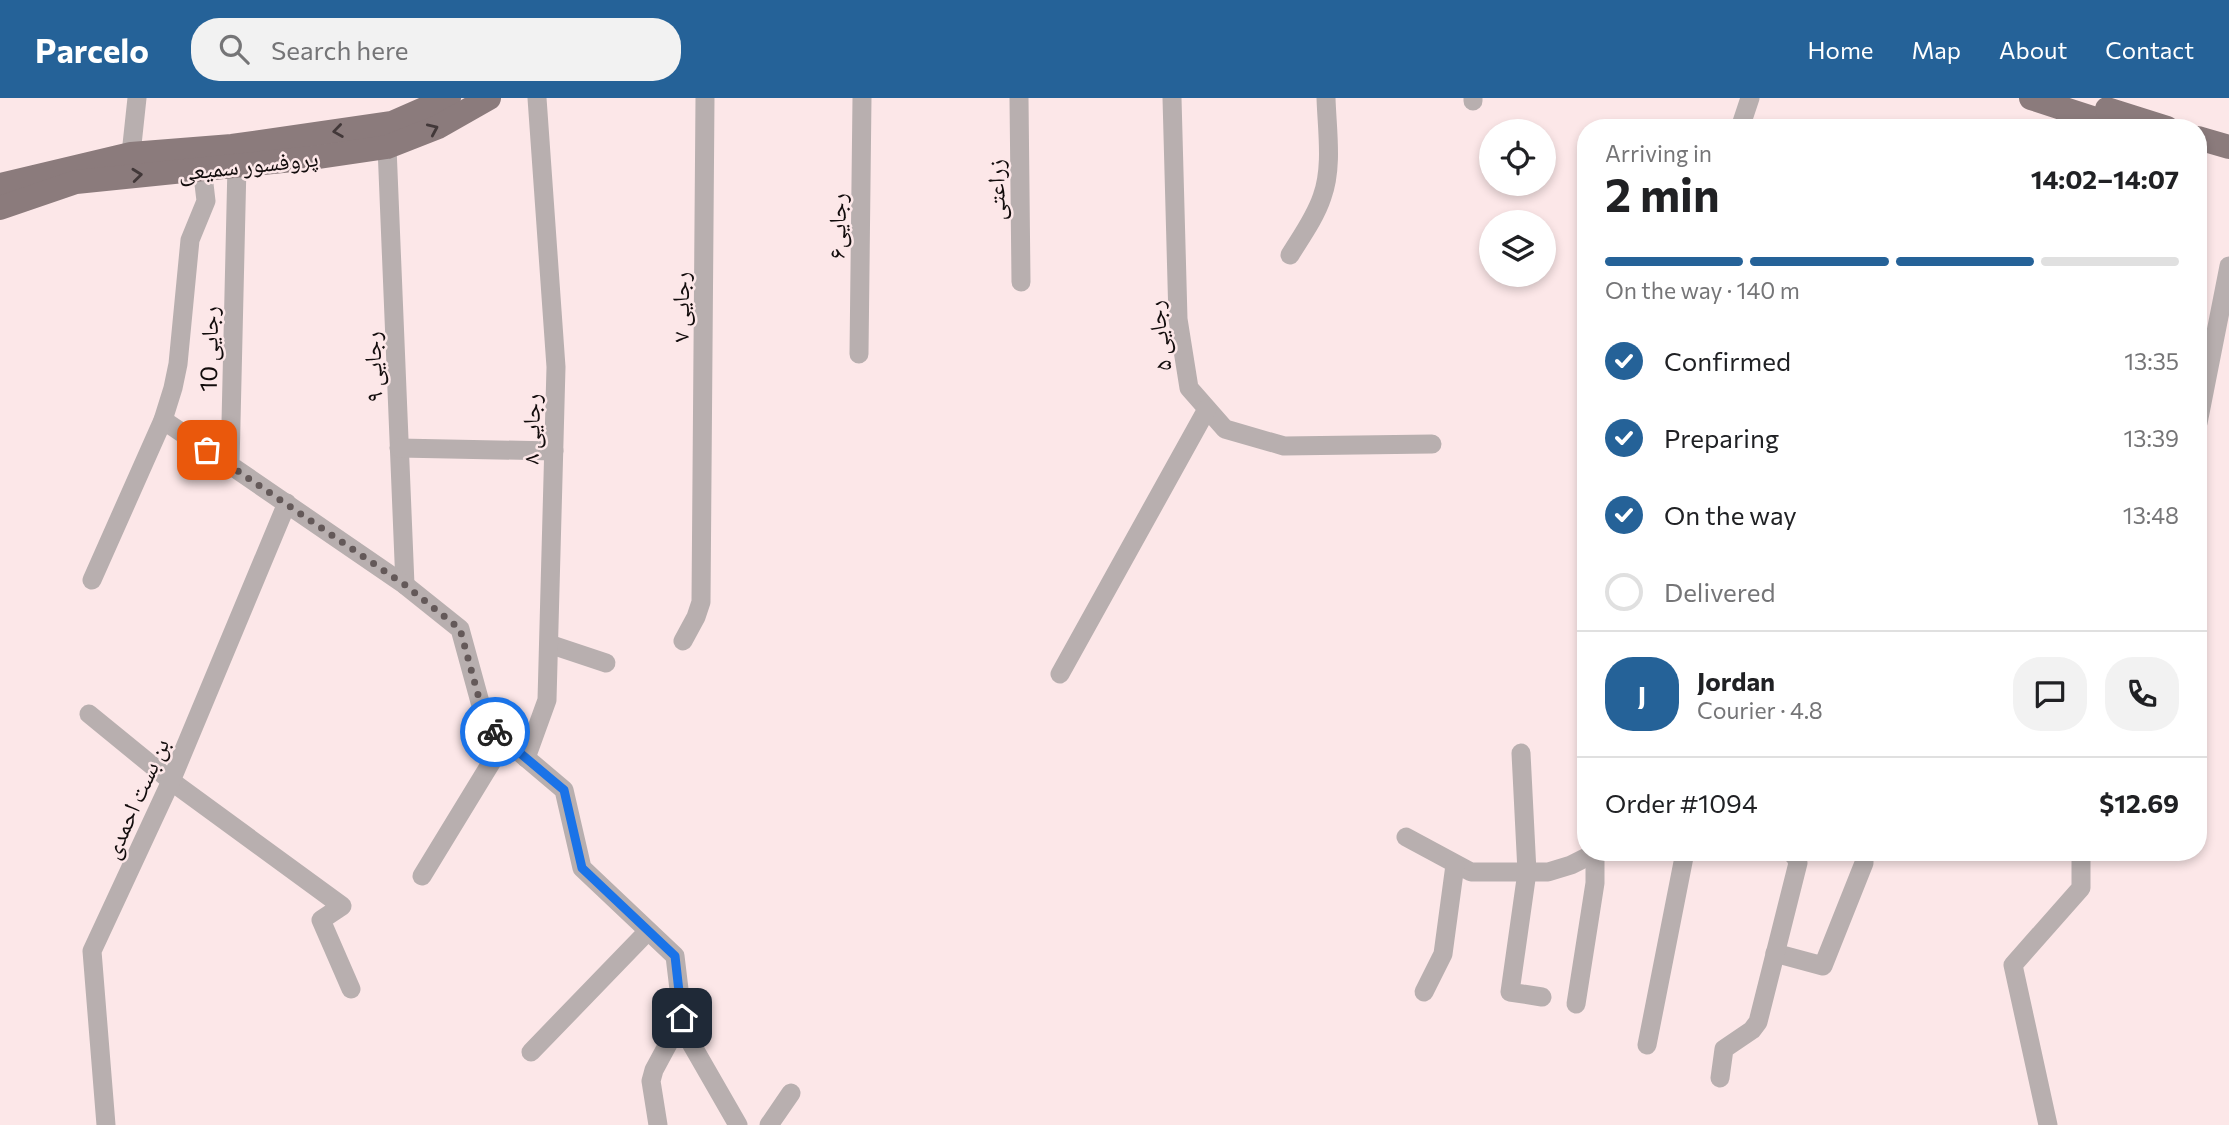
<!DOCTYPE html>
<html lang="en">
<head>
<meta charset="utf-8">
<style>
  :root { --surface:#fff; --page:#f2f2f2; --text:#202124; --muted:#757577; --line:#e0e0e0; --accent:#256298 }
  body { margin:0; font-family:Commissioner,"Noto Naskh Arabic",sans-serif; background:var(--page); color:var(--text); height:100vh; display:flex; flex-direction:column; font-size:26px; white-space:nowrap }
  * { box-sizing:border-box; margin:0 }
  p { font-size:23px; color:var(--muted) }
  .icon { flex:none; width:38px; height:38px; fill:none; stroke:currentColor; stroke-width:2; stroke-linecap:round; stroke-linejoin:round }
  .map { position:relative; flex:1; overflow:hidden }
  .side { position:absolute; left:1577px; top:21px; width:630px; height:742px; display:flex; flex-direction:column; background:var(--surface); border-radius:28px; box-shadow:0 4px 10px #0003 }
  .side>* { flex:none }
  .controls { position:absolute; left:1479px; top:21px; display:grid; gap:14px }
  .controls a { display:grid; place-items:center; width:77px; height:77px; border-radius:50%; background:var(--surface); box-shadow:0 4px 10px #0003; font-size:35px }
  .pin { position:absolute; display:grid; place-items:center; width:60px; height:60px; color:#fff; margin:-30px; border-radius:14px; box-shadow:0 4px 10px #0006 }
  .courier { position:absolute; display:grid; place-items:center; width:70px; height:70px; margin:-35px; border:5px solid #1a73e8; border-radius:50%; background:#fff; color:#222; box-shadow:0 2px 9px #0007 }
  .summary em { font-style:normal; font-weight:700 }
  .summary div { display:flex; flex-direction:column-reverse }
  .summary { display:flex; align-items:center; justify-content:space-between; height:119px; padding:0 28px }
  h1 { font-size:46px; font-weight:700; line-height:52px }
  .bar { display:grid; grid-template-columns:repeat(4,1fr); gap:10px 7px; align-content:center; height:84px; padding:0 28px }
  .bar i { height:9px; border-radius:5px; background:var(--line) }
  .bar .current { background:var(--accent) }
  .bar p { grid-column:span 4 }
  .line { display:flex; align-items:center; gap:18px; padding:0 28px; border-top:2px solid var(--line) }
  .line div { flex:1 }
  .round { display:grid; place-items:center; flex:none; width:74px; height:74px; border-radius:28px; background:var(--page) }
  ol { padding:0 28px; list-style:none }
  li { display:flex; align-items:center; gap:21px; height:77px }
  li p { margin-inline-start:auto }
  li .icon { padding:7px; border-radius:50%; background:var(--accent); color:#fff; stroke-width:4 }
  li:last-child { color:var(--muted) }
  li i { width:38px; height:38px; border:4px solid var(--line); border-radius:50% }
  header { display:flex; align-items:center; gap:42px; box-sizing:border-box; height:98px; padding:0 35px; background:var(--accent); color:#fff }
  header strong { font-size:33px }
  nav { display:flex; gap:38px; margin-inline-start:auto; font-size:24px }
  .search { width:490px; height:63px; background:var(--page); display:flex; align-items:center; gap:18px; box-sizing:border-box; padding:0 24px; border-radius:28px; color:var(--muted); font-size:26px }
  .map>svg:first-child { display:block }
</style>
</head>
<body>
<header>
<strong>Parcelo</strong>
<div class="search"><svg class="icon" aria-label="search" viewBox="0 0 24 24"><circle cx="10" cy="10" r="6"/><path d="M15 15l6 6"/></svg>Search here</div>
<nav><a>Home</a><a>Map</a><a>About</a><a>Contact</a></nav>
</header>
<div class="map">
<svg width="2229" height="1027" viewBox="0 0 2229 1027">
  <rect width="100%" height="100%" fill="#fce7e8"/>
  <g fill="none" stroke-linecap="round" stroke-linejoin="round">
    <g stroke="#b8afaf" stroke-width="19">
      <path d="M1019,0L1021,184"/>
      <path d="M1172,0L1178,221L1189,290L1225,331L1284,348L1432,346"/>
      <path d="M1473,3V0"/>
      <path d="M1740,30L1750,0"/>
      <path d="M387,49L405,487"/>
      <path d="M131,56L137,0"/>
      <path d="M237,67L230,367L405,487L460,531L486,626L564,692L582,770L675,858L684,933L738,1027"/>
      <path d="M1290,157C1301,139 1315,120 1322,99C1333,69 1327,32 1326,0"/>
      <path d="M859,256L862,0"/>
      <path d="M163,322L230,367"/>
      <path d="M2198,325L2229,168"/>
      <path d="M399,350L554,353"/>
      <path d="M92,482L163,322L173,290L178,266L190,142L206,103L204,86L197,71"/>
      <path d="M683,543L696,519L701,504L705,0"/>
      <path d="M549,546L606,565"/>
      <path d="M1060,576L1207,311"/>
      <path d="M89,616L171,683L342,808L321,822L351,891"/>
      <path d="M1521,655L1527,774L1510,894L1542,899"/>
      <path d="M526,660L547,602L556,269L537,0"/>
      <path d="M1406,739L1471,774H1548L1571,767L1597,754"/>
      <path d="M422,778L505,642"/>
      <path d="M1775,855L1823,868L1864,765V754"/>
      <path d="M1424,894L1443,856L1455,767"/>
      <path d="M1576,906L1595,785V755"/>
      <path d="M1647,947L1685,754"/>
      <path d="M531,954L648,833"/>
      <path d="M1720,980L1724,951L1752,932L1758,924L1798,765L1795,758L1790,754"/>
      <path d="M106,1027L92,853L171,683L287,405"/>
      <path d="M658,1027L651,983L654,972L682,920"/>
      <path d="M769,1027L791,995"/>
      <path d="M2048,1027L2013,867L2081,790V754"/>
    </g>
    <g stroke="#8b7b7c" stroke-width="24">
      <path d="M2031,0L2123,30"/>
      <path d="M2107,11L2167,30"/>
      <path d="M2198,40L2229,49"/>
      <path d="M0,87L131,56L232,48L392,25L449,0"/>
      <path d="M0,110L76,84L312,60L387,49L438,29L489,0"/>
    </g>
  </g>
  <defs><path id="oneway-chevron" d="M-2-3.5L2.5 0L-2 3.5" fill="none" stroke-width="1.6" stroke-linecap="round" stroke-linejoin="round" transform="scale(1.75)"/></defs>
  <g stroke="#423839">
    <use href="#oneway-chevron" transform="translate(433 31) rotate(-24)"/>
    <use href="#oneway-chevron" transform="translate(338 33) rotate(172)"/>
    <use href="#oneway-chevron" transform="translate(137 77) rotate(-6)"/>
  </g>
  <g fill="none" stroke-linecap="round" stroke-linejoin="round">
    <path stroke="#645959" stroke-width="7" stroke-dasharray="0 12.6" d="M207,352L405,487L460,531L486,626L495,634"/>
    <path stroke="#1a73e8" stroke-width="9" d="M495,634L564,692L582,770L675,858L682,920"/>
  </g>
  <g text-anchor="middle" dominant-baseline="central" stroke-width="5" stroke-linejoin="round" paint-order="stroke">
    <g font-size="24" fill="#120c0c" stroke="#fce7e8">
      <text transform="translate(248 66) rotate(-6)">پروفسور سمیعی</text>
      <text transform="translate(995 92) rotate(-91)">زراعتی</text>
      <text transform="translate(836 128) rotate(-89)">رجایی۶</text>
      <text transform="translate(679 209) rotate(-90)">رجایی ۷</text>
      <text transform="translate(1158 238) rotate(-97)">رجایی ۵</text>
      <text transform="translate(208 251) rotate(-89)">رجایی 10</text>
      <text transform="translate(372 269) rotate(-92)">رجایی ۹</text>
      <text transform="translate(530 331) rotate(-89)">رجایی ۸</text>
      <text transform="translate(135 700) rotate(-66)">بن بست احمدی</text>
    </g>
  </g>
</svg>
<div class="controls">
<a><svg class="icon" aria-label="locate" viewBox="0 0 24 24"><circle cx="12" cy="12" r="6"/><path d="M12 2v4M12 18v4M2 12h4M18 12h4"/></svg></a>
<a><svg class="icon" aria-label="layers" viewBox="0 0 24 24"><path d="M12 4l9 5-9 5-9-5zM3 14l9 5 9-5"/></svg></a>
</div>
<div class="pin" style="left:207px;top:352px;background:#ea580c"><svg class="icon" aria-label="bag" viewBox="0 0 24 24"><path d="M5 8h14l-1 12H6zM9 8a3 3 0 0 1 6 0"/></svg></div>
<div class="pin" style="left:682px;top:920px;background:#1f2937"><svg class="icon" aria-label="home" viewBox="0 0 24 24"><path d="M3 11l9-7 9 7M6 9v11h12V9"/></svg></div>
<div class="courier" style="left:495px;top:634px"><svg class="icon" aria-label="bike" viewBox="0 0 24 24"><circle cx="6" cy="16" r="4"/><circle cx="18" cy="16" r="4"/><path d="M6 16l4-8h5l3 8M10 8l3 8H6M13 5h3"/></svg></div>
<section class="side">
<div class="summary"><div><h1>2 min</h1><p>Arriving in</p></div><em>14:02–14:07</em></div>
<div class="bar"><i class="current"></i><i class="current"></i><i class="current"></i><i></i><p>On the way · 140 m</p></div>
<ol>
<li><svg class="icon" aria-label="check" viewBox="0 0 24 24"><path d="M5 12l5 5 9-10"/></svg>Confirmed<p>13:35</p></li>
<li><svg class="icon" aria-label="check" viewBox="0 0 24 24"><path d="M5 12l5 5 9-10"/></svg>Preparing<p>13:39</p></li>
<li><svg class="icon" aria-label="check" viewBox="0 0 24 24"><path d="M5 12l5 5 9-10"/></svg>On the way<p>13:48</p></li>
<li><i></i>Delivered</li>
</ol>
<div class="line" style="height:126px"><b class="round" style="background:var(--accent);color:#fff">J</b><div><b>Jordan</b><p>Courier · 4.8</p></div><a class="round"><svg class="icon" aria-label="chat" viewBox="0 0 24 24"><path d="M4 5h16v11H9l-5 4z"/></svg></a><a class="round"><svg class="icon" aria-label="phone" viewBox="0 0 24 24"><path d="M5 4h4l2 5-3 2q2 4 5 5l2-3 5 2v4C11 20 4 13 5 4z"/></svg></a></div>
<div class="line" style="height:91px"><div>Order #1094</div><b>$12.69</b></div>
</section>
</div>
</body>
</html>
